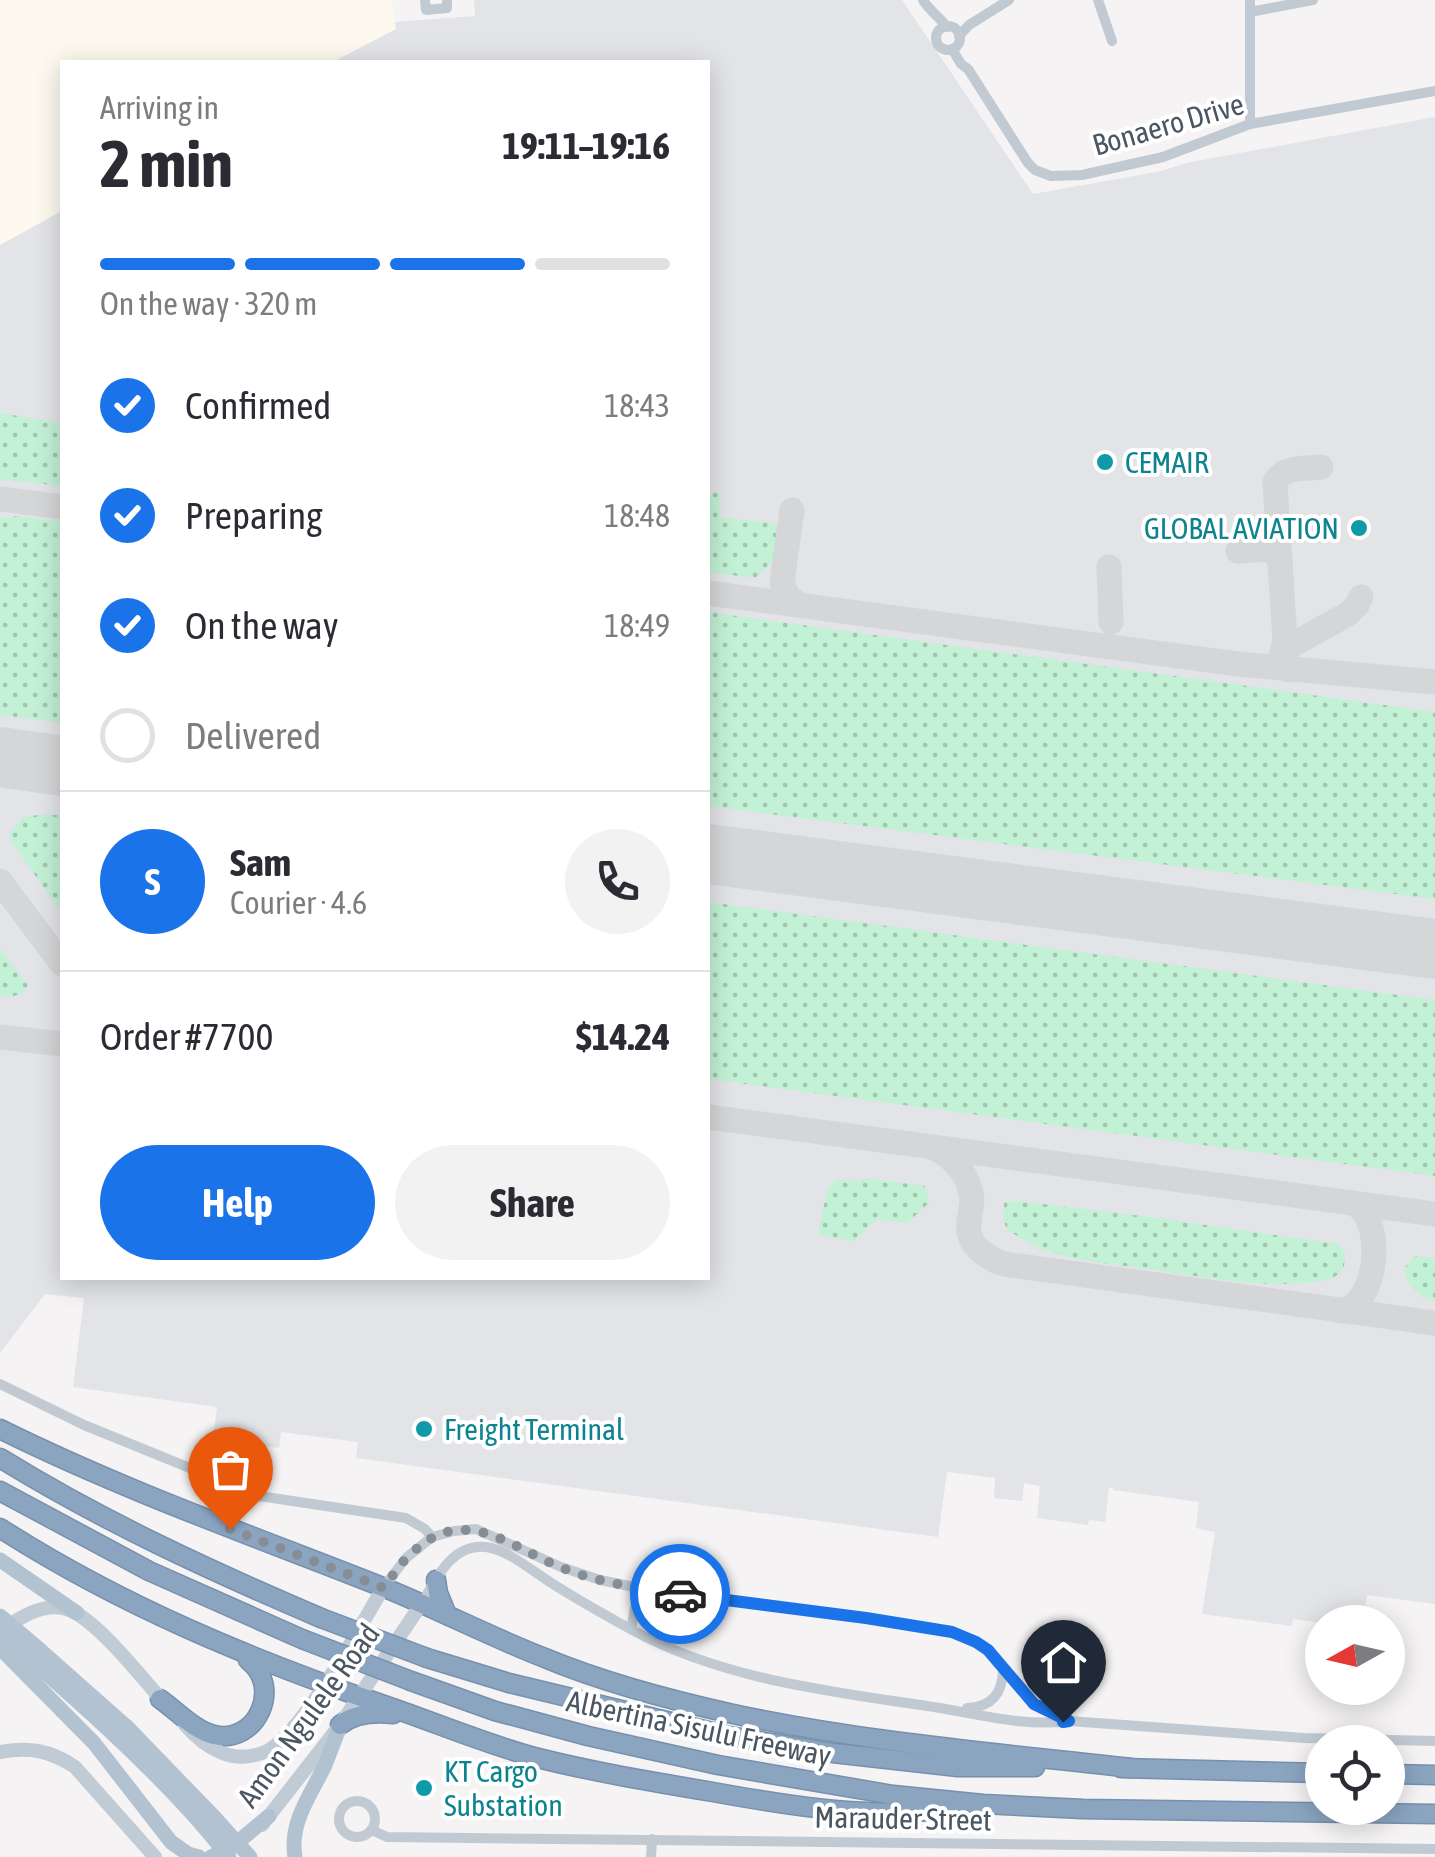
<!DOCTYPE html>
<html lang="en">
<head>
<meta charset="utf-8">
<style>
  :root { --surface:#fff; --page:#f2f2f3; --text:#2b2b33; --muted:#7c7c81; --line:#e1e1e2; --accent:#1a73e8 }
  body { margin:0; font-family:"Asap Condensed",sans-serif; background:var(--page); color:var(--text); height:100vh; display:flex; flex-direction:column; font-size:38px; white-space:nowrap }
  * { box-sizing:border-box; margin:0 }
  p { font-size:32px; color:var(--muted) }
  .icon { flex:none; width:55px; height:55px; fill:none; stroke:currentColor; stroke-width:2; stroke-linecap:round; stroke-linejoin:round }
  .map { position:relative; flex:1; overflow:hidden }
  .side { position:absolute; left:60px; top:60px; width:650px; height:1220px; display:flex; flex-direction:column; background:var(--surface); border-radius:0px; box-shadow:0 5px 25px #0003 }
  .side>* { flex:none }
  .needle { width:65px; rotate:262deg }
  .buttons { position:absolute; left:1305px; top:1605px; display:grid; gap:20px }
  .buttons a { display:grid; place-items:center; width:100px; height:100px; border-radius:50%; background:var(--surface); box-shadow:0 5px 25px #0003; font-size:50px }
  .pin { position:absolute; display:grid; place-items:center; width:85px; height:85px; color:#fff; margin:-102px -42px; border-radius:50% 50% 50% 0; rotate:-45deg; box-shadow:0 0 10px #0007 }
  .pin .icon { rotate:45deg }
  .courier { position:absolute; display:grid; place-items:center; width:100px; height:100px; margin:-50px; border:8px solid #1a73e8; border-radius:50%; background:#fff; color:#222; box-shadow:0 2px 12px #0007 }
  .summary em { font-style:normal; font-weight:700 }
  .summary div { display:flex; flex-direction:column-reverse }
  .summary { display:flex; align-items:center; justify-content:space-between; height:170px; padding:0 40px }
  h1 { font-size:65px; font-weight:700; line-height:75px }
  .bar { display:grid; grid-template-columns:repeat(4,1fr); gap:15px 10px; align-content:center; height:120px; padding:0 40px }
  .bar i { height:12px; border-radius:8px; background:var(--line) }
  .bar .current { background:var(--accent) }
  .bar p { grid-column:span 4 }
  .line { display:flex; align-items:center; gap:25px; padding:0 40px; border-top:2px solid var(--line) }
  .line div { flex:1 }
  .round { display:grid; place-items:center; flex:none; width:105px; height:105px; border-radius:52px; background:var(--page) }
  ol { padding:0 40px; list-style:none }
  li { display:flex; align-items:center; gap:30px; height:110px }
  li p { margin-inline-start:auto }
  li .icon { padding:10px; border-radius:50%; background:var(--accent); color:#fff; stroke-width:4 }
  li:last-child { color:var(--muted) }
  li i { width:55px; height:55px; border:5px solid var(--line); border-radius:50% }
  .action { display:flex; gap:20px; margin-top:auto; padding:20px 40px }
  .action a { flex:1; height:115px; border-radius:60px; background:var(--accent); color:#fff; font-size:40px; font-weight:700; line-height:115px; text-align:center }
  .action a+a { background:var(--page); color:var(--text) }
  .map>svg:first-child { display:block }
</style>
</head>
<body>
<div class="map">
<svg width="1435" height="1857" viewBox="0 0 1435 1857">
  <defs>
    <pattern id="grass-dots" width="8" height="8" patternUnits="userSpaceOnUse" patternTransform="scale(2.5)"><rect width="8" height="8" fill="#c3f1d5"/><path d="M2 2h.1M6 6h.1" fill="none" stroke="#a0c6b0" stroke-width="1.8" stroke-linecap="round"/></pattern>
  </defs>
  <rect width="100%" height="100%" fill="#f5f3f3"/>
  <path fill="#fdf9ef" d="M0,0H392L396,29L333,62H62V211L0,245Z"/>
  <path fill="#e2e4e7" d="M474,0H902L1033,194L1162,171L1186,163L1435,117V1604L1367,1595L1363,1622L1322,1623L1293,1619L1292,1626L1202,1614L1215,1532L1196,1528L1199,1502L1113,1490V1488H1109L1105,1522L1089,1520L1088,1525L1037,1518L1040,1486L1024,1483L1022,1501L994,1498L995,1478L947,1472L938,1537L356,1458L358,1442L281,1432L279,1448L213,1439L217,1407L73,1387L84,1298L45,1294L0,1353V245L62,211V1278H708V62H333L396,29L395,22L475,16Z"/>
  <g fill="url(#grass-dots)">
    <path d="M0,413L62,423V486L0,479Z"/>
    <path d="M712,492L720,494L719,517L778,524L773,561L755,578L708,572V498Z"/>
    <path d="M19,516L62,522V723L0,715V518Z"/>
    <path d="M708,612L1435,712V899L708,806Z"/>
    <path d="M46,814L62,816V913L10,840V832L23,817Z"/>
    <path d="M708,902L1435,1000V1176L708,1079Z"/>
    <path d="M0,949L28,985C22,997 12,997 0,996Z"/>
    <path d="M863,1178L925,1186L929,1203L907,1223L877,1219L854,1241L818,1235L827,1190L836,1180L860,1181Z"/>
    <path d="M1018,1201L1150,1217L1331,1243L1334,1241C1352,1252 1347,1276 1326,1280C1268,1291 1205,1277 1148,1269C1115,1264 1079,1262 1048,1251C1033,1246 1019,1238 1007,1229L1004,1222V1202Z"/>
    <path d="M1421,1256L1435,1258V1301C1417,1296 1407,1287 1404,1269L1413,1257Z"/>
  </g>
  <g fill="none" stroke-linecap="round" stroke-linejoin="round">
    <g stroke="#d5d6d8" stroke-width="25">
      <path d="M0,499L62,507"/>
      <path d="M792,510L782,582L788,597L800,605"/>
      <path d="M1238,551L1271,549L1277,553L1279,561"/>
      <path d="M1109,567L1111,622"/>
      <path d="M708,593L1238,664L1435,682"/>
      <path d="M1283,650L1348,614L1357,605L1361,597"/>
      <path d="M1289,670C1275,663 1283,652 1285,640L1275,482C1284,466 1304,469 1321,467"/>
      <path d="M0,764L17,760"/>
      <path d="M0,881L62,964"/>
      <path d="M1405,945L1435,949"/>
      <path d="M0,1037L62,1044"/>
      <path d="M708,1117L1435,1214"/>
      <path d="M934,1148C954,1157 970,1177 972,1199C972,1210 967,1221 969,1232C971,1248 990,1259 1004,1264L1435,1323"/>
      <path d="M1342,1311C1350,1308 1356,1305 1361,1297C1378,1275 1381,1217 1353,1203"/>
    </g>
    <g stroke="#d5d6d8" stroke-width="60">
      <path d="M0,757L62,766"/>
      <path d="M708,854L1435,949"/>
    </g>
    <defs>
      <g id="highway">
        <path d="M0,1429C125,1491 256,1537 385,1588C439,1610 491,1637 545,1658C605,1683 670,1700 733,1714C864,1742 998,1753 1131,1768"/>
        <path d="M0,1458C102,1521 211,1571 321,1618"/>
        <path d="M0,1491L149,1571L302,1639"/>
        <path d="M0,1528C120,1605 250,1659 384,1705C434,1722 483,1743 534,1757C593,1772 653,1782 713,1792C790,1806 874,1820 953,1808"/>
        <path d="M436,1580L438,1593L447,1615"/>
        <path d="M427,1658L509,1683L729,1736L833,1753L958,1767H1035"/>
        <path d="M411,1681L495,1711L588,1736L718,1765L893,1795L983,1804L1083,1809L1435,1814"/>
        <path d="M160,1699C177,1711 194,1730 214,1735C257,1745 283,1686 248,1660"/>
        <path d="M340,1725C355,1713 374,1712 393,1714"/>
        <path d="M1121,1768L1322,1773"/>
        <path d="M1388,1774L1435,1775"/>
      </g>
    </defs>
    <use href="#highway" stroke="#7690ad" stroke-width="21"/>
    <g stroke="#c1cad2" stroke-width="10">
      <path d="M425,0L426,10L447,8V0"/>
      <path d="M923,0C930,11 939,17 947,27"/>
      <path d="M1098,0L1112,41"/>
      <path d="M1250,12L1313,0"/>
      <circle cx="948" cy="38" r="12"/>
      <path d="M959,36L969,25L1009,0"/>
      <path d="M952,49L961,64L968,69L1028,163L1035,170L1051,176L1082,175L1163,157L1250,124L1435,91"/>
      <path d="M1250,124V0"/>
      <path d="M0,1384L84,1425L259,1496L406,1518L425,1529L432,1537"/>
      <path d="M383,1588L406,1558L432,1537L454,1531L476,1529L561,1567L600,1580L639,1588L866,1618L952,1632L976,1642L988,1650L1028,1698L1041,1708L1068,1721"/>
      <path d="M422,1603C436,1579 452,1543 486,1547C507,1549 535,1573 553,1584C578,1600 605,1615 632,1630C726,1681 836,1692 940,1708C981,1715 1027,1727 1069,1721L1304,1738L1435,1741"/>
      <path d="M631,1629L639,1588"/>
      <path d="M967,1708C993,1707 1003,1692 1003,1668"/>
      <circle cx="357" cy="1819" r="18"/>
      <path d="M372,1830L387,1837L1435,1849"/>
      <path d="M651,1857L652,1839"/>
    </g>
    <g stroke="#c1cbd6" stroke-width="14">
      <path d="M4,1629C20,1617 42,1604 63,1608C94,1614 144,1681 167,1706"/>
      <path d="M185,1725C206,1749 234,1766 267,1751C302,1734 361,1625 383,1588"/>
      <path d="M0,1752C29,1747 50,1750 75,1767L155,1857"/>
      <path d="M262,1825L340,1725L422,1603"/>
    </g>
    <g stroke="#b3c2d1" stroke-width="15">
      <path d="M0,1560L77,1613"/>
      <path d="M0,1633C71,1695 142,1756 204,1827"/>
      <path d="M0,1648L94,1743L171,1842L188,1854L199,1857"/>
      <path d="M40,1650L127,1727L215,1818"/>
      <path d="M211,1857L232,1847L269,1816"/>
      <path d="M295,1857C289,1822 311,1795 325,1765C330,1752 335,1739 340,1726"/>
    </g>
    <use href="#highway" stroke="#8ba5c1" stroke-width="18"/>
    <defs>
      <g id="highway-bridge">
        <path d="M321,1618L427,1658"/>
        <path d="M302,1639L411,1681"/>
      </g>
    </defs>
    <use href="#highway-bridge" stroke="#7690ad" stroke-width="21" stroke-linecap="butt"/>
    <g stroke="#b3c2d1" stroke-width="15">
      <path d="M0,1616L40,1650"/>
      <path d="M215,1818L250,1857"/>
      <path d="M204,1827L229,1857"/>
    </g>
    <use href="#highway-bridge" stroke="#8ba5c1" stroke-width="18"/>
  </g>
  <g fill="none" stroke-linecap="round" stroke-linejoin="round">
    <path stroke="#868d94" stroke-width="10" stroke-dasharray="0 18" d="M230,1529L384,1588C393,1575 401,1562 413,1552C464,1504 509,1546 560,1567C598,1583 639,1588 680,1594"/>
    <path stroke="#1a73e8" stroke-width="12" d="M680,1594L866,1618L952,1632L976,1642L988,1650L1034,1704L1069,1721L1063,1722"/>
  </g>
  <g fill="#0f9aa8" stroke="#fff" stroke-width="4">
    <circle cx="1105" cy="462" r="10"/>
    <circle cx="1359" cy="528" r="10"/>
    <circle cx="424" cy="1429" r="10"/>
    <circle cx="424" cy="1788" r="10"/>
  </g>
  <g text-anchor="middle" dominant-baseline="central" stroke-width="8" stroke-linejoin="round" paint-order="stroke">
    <g font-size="30" fill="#4a5661" stroke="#fff">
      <text transform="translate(1168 124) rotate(-16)">Bonaero Drive</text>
      <text transform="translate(308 1715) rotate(-54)">Amon Ngulele Road</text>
      <text transform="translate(699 1728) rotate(12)">Albertina Sisulu Freeway</text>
      <text transform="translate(903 1818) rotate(1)">Marauder Street</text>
    </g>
    <g font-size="30" fill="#0d838f" stroke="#fff" text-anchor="start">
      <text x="1125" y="462">CEMAIR</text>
      <text x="1339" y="528" text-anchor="end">GLOBAL AVIATION</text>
      <text x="444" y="1429">Freight Terminal</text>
      <text x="444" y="1771">KT Cargo<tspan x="444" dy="34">Substation</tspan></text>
    </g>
  </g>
</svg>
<div class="buttons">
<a><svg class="needle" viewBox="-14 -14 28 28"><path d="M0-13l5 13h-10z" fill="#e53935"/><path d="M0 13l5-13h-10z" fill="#7c7c81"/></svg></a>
<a><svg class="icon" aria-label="locate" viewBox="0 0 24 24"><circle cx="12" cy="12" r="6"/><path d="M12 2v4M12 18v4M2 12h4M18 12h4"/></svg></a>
</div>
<div class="pin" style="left:230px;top:1529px;background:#ea580c"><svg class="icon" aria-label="bag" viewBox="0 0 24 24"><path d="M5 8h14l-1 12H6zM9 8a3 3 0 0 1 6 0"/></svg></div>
<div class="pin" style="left:1063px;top:1722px;background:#1f2937"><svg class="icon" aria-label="home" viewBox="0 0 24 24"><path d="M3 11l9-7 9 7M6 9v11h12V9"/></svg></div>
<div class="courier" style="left:680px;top:1594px"><svg class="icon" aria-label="car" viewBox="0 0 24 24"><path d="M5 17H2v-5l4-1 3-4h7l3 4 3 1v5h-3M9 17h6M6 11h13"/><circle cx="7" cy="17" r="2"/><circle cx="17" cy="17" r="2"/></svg></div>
<section class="side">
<div class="summary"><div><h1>2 min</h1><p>Arriving in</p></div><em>19:11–19:16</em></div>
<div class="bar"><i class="current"></i><i class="current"></i><i class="current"></i><i></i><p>On the way · 320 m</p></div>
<ol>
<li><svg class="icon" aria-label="check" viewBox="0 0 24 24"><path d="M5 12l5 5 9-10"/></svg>Confirmed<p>18:43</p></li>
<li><svg class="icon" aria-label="check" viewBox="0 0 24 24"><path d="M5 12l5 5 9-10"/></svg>Preparing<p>18:48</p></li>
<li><svg class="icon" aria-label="check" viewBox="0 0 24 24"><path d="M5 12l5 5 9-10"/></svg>On the way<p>18:49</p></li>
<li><i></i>Delivered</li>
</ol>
<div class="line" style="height:180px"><b class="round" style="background:var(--accent);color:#fff">S</b><div><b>Sam</b><p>Courier · 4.6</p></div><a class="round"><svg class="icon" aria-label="phone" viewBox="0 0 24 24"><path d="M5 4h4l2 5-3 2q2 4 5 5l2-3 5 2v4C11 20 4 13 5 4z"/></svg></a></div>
<div class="line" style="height:130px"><div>Order #7700</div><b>$14.24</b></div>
<div class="action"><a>Help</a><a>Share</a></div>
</section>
</div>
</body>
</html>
